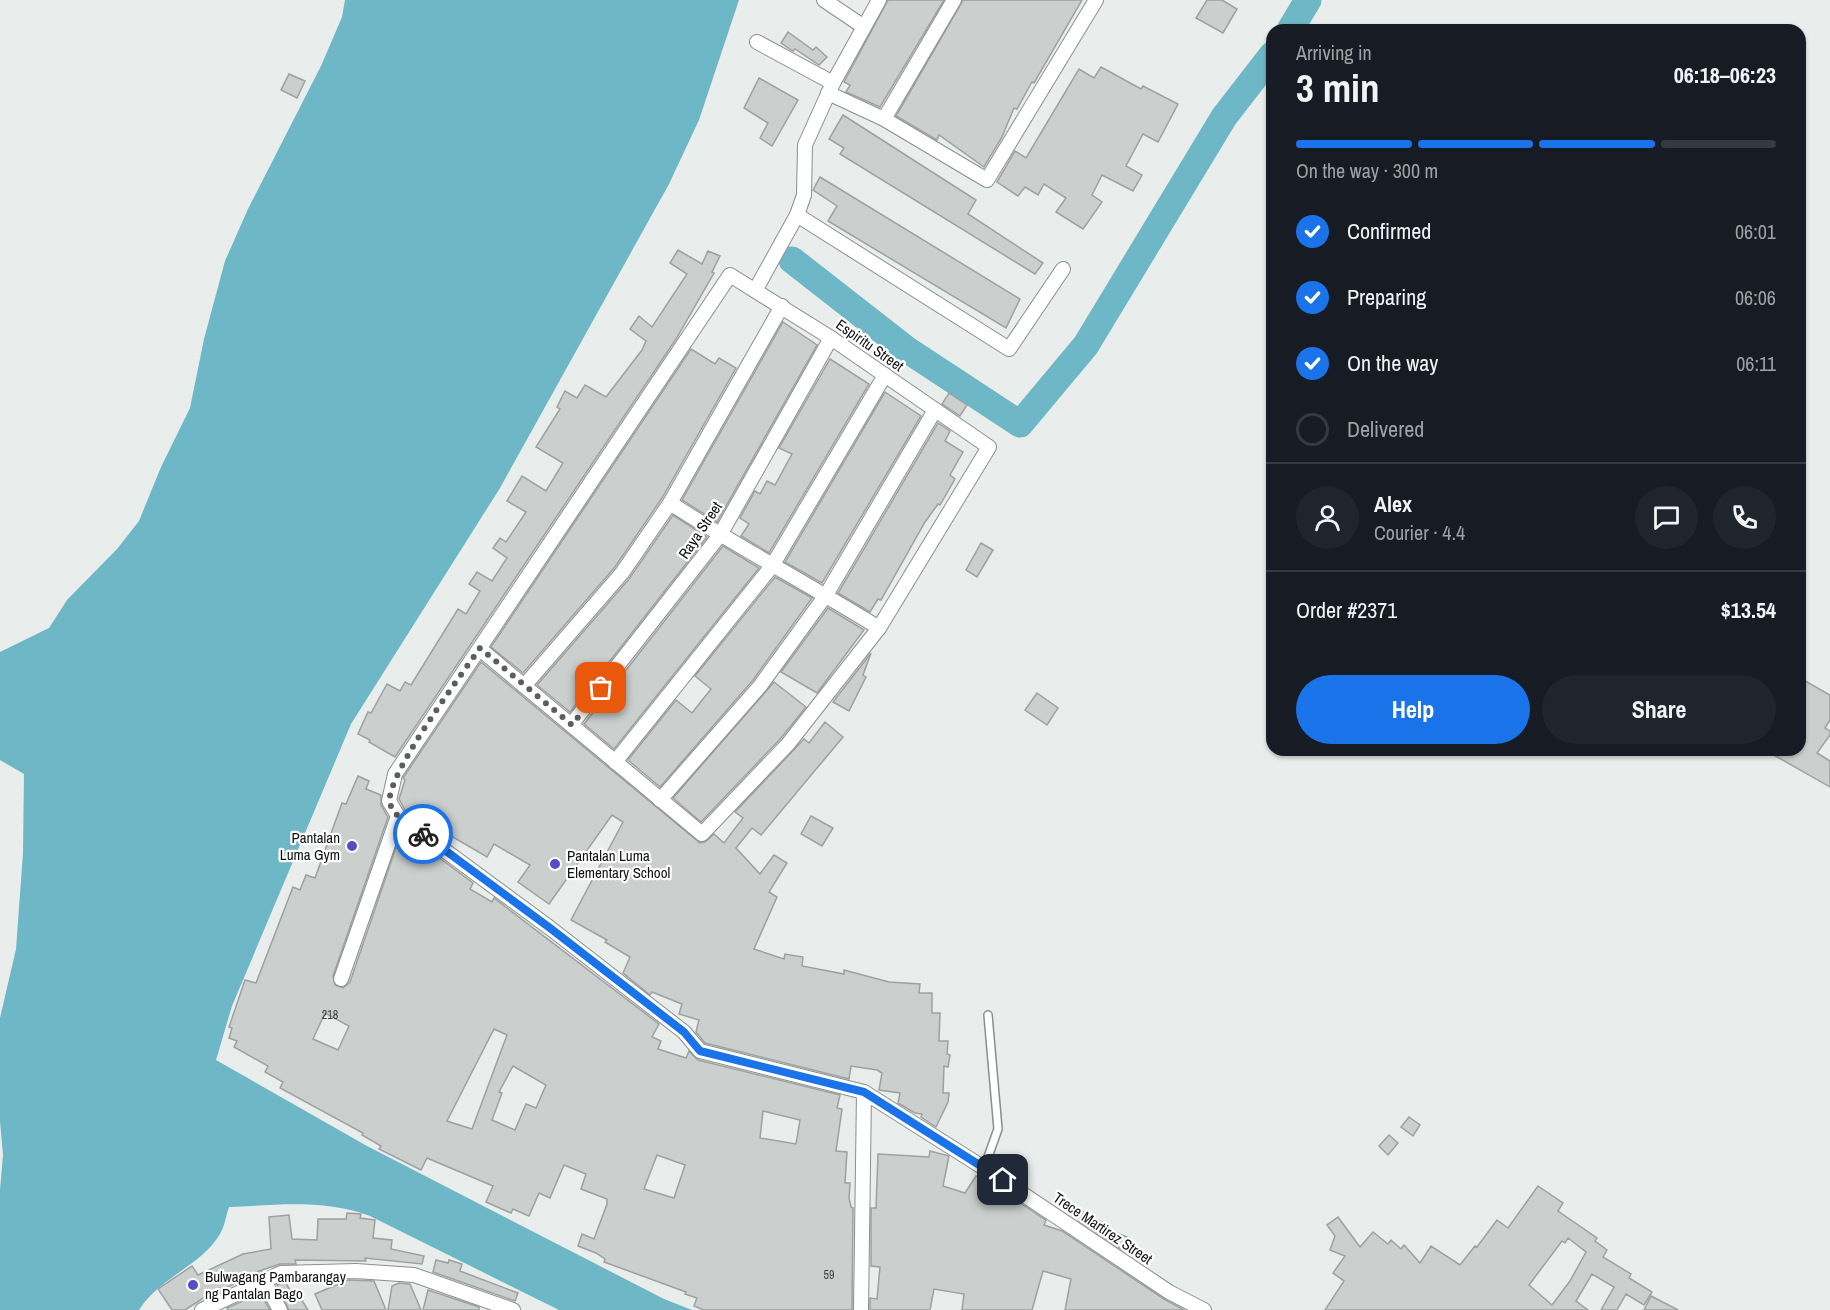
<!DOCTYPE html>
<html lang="en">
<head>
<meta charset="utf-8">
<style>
  :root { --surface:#171b24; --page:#20242c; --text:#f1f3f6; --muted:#9ea1a6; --line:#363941; --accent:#1a73e8 }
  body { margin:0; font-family:"Archivo Narrow",sans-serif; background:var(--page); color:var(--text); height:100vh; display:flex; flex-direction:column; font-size:22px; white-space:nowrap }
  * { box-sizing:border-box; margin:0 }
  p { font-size:20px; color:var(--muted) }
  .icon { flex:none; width:33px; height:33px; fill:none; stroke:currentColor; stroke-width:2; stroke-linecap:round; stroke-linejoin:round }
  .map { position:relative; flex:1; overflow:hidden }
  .details { position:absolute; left:1266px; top:24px; width:540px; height:732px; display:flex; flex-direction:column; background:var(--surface); border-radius:18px; box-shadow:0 2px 4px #0004 }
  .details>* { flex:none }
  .pin { position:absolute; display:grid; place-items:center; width:51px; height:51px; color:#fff; margin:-26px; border-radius:12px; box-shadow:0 3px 9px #0006 }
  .courier { position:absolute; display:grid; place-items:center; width:60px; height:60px; margin:-30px; border:4px solid #1a73e8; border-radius:50%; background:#fff; color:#222; box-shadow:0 2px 8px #0007 }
  .overview em { font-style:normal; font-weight:800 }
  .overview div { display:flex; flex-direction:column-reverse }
  .overview { display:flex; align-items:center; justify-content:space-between; height:102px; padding:0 30px }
  h1 { font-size:39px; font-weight:800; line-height:45px }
  .bar { display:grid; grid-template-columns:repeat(4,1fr); gap:9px 6px; align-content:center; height:72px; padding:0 30px }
  .bar i { height:8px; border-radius:4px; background:var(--line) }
  .bar .on { background:var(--accent) }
  .bar p { grid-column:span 4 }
  .line { display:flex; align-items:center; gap:15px; padding:0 30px; border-top:2px solid var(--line) }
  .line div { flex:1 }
  .round { display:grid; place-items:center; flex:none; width:63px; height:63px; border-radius:32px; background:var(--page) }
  ol { padding:0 30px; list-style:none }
  li { display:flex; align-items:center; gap:18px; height:66px }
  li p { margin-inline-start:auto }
  li .icon { padding:6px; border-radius:50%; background:var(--accent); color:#fff; stroke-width:4 }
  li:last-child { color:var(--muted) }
  li i { width:33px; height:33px; border:3px solid var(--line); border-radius:50% }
  .action { display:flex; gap:12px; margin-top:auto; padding:12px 30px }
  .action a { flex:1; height:69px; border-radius:36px; background:var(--accent); color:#fff; font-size:24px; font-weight:800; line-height:69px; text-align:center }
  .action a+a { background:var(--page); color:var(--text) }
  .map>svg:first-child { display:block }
</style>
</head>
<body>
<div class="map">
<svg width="1830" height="1310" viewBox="0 0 1830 1310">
  <rect width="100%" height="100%" fill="#e9edeb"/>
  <path fill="#6eb7c6" d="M345,0H739L699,120L669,184L500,488L351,724L232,1006L216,1060L367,1146L664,1299L692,1310H559L370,1216C325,1199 277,1205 229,1207C226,1215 225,1226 220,1234C201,1266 160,1277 139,1310H0V1190L3,1155L0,1121V1018L16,949L23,853L24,774L0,760V652L49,628L67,600L117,549L139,521L161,467L190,408L204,339L225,261L248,209L321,66L342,17Z"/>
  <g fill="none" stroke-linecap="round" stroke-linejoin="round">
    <g stroke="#6eb7c6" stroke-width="27">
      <path d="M1290,30L1308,0"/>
      <path d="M792,260L906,349L1020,424L1086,345L1224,117L1272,55"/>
    </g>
  </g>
  <g fill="#cbd0cf" stroke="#9da1a1" stroke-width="1.5" fill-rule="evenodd">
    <path d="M888,0H944L880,107L846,92L850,85L844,82Z"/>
    <path d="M963,0H1082L1034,83L1032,82L1017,109L1014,108L1002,137L984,167L939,135L937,140L896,116Z"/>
    <path d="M1207,0H1222L1237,9L1223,33L1196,18Z"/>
    <path d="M788,32L813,50L816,47L827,57L819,65L795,49L793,51L781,43Z"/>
    <path d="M1101,67L1141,89L1143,86L1178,104L1158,142L1143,134L1126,166L1142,175L1133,191L1102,175L1092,195L1102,202L1083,229L1056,212L1066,198L1044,184L1038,195L1025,187L1018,196L997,182L1015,151L1026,158L1079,69L1094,78Z"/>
    <path d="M289,74L305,81L297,98L281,90Z"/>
    <path d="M759,78L798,100L772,146L760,138L768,123L744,108Z"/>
    <path d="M843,115L976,200L968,214L1043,263L1035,274L840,154L844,148L829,139Z"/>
    <path d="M820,177L1020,299L1006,328L828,221L837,206L813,190Z"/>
    <path d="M678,250L702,264L708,251L720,256L712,272L714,273L676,339L395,757L369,742L370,740L358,734L368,712L371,713L387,684L400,691L405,682L411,685L458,609L466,614L480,591L469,584L477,572L492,581L507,558L493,548L500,538L506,542L526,512L507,501L522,476L546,491L563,463L536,447L560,409L557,407L565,391L577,398L585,385L606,397L642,350L646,341L630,329L639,316L652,327L687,274L670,263Z"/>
    <path d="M783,322L817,345L717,522L682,500Z"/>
    <path d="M691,349L715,364L719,358L736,368L662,498L615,567L523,673L491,647Z"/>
    <path d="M830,359L869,384L769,553L741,536L749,524L740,518L755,491L760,494L767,481L775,485L792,454L779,448Z"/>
    <path d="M885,392L921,416L822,583L785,562Z"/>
    <path d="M949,393L967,405L960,416L942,404Z"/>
    <path d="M938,423L950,431L945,441L963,452L950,475L955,479L940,505L938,504L925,522L881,600L878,599L870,612L838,593Z"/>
    <path d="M673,515L707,537L570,712L537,685L629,579Z"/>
    <path d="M981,543L993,550L977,577L966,570Z"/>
    <path d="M723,546L759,568L614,749L584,724Z"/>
    <path d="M775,577L812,598L753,680L660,787L628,760L676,700L692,713L711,689L695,676Z"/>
    <path d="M828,608L864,630L817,693L781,672Z"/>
    <path d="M871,653L863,675L866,677L849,711L833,702Z"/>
    <path d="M481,662L700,843L705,842L714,834L724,843L743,818L735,812L804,739L809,743L825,722L843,737L761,835L752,828L736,848L760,874L774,855L787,863L769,892L777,897L754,949L784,959L785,954L803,957L802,966L844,974V970L889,982L920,984L919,993H932V1013H940L939,1041H948L947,1054L950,1055L948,1067L944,1066L943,1093H949L948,1102L936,1127L921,1117L922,1114L915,1113L898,1103L900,1093L879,1090L882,1073L877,1070L851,1066L849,1079L705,1043L696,1032L699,1020L679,1014L682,1004L652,992L650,995L623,973L630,957L605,942L607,940L571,920L623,822L612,815L549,904L518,882L530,865L494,844L487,857L436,827L433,831L405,810L399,799L405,780L403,778Z"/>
    <path d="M1800,678L1830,695V720L1825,728L1830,731V735L1817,753L1830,761V787L1765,750H1800Z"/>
    <path d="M774,682L806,707L781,738L701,822L673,798Z"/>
    <path d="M1037,693L1058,708L1047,725L1025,710Z"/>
    <path d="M358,776L369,781L366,789L381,795V805L388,817L333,976L335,985L343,988L350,982L402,830L473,883L470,889L492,902L494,898L659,1024L652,1037L661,1041L658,1049L686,1058L689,1051L698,1060L840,1095L837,1108L842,1109L836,1151L847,1152L845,1183H850L849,1198L851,1207L853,1208L852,1310H704L694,1306L697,1298L685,1294L686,1292L604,1262L605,1259L596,1253L578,1246L582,1234L594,1239L607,1204V1199L581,1189L586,1174L564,1165L550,1198L539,1193L529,1216L513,1209L511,1213L486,1202L493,1186L427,1158L421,1170L379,1149L381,1146L362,1135L363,1133L280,1088L283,1082L265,1072L268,1066L234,1047L237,1041L229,1038L232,1028L229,1027L245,980L256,983L293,887L300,890L306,875L315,878L342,803L346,804ZM325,1013L349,1026L338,1050L313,1039ZM494,1029L507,1035L472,1129L447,1121ZM513,1066L546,1085L536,1108L526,1104L515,1130L492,1120L502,1093L499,1092ZM763,1111L800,1120L796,1144L760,1138ZM657,1155L685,1165L674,1198L644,1189Z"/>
    <path d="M811,816L833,828L822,846L801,834Z"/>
    <path d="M1409,1117L1420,1125L1413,1136L1401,1127Z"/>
    <path d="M1389,1135L1398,1143L1388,1155L1379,1146Z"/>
    <path d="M930,1151L949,1156L943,1186L965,1193L976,1176L990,1183L1046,1220L1044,1225L1062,1231L1164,1299L1184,1310H1065L1071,1279L1043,1271L1032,1310H962L964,1294L934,1289L930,1310H870V1298L877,1299L880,1267L871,1266V1208H876L878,1154L929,1157Z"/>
    <path d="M1538,1186L1563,1203L1558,1211L1597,1238L1595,1241L1607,1250L1603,1257L1631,1274L1629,1278L1652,1292L1644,1305L1626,1294L1617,1310H1601L1614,1287L1592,1274L1576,1301L1588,1310H1325L1344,1281L1333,1273L1345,1256L1330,1250L1335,1236L1327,1225L1338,1217L1360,1247L1373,1232L1388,1244L1391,1240L1401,1249L1404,1245L1420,1263L1431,1246L1460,1265L1475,1246L1477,1247L1497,1220L1508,1228ZM1568,1238L1586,1252L1570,1281L1552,1305L1529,1285L1562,1241L1565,1243Z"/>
    <path d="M1084,1212L1102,1222L1100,1226L1129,1238L1124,1251L1079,1221Z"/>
    <path d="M347,1213L361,1214L360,1218L375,1220L373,1238L392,1240L391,1249L424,1256L422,1264L365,1258L366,1261L295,1260L296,1264H280L259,1271L220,1291L219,1288L185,1310H172L158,1289L192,1266L198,1275L243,1254L271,1249L269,1217L289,1215L292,1239L317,1240L318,1219H346Z"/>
    <path d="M436,1260L448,1263L449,1260L462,1264L460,1271L518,1293L515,1301L433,1272Z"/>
    <path d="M348,1280L374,1281L386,1310H322L315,1294Z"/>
    <path d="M285,1282L294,1296L298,1294L308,1310H289L277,1285Z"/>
    <path d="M399,1283L410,1284L421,1310H388L392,1286Z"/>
    <path d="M428,1290L479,1307V1310H423Z"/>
    <path d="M260,1293L270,1310H228L227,1308Z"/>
    <path d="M1651,1296L1678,1310H1644Z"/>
  </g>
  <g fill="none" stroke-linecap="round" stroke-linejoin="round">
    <defs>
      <path id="service" d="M984,1168L998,1129L988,1015"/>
      <g id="minor">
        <path d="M824,0L864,27"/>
        <path d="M757,42L833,83"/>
        <path d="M828,93L884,119L954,0"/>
        <path d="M884,119L987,180L1096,0"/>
        <path d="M797,215L1009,349L1063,269"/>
        <path d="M756,289L797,215L804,195L805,145L833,83L879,0"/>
        <path d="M670,503C738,547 810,585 879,628"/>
        <path d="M480,649L702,834L788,744L879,628L989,447L831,338L730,275L436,713L395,774L389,801L398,816L550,928L684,1032L700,1051L864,1092L984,1168L1169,1292L1204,1310"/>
        <path d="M524,686L622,573L670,503L782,306"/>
        <path d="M571,725L720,535L831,338"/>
        <path d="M615,762L772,566L885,375"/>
        <path d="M660,800L760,686L826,595L935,410"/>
        <path d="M341,979L398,816"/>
        <path d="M263,1279L280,1310"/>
        <path d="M202,1310L281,1273L356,1271L414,1275L513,1310"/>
        <path d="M861,1310L864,1092"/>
      </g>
    </defs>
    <use href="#service" stroke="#8b8f8d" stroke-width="10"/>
    <use href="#minor" stroke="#8b8f8d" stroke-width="16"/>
    <use href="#service" stroke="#fff" stroke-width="7"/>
    <use href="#minor" stroke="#fff" stroke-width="14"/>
  </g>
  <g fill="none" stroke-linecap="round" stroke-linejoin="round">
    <path stroke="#5c5e5d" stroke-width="6" stroke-dasharray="0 10.8" d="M423,834C413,827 393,817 390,803C384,778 462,674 480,648L572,725L601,688"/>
    <path stroke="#1a73e8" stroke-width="8" d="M423,834L550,928L684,1032L700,1051L864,1092L1003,1180"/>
  </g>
  <g fill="#564cc4" stroke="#fff" stroke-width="2">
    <circle cx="352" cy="846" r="6"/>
    <circle cx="555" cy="864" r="6"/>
    <circle cx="193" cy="1285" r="6"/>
  </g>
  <g text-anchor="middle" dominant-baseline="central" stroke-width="4.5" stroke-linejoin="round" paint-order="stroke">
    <g font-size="12" fill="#3f4140">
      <text x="330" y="1015">218</text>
      <text x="829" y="1275">59</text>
    </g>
    <g font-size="15" fill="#101110" stroke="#fff">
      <text transform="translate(870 345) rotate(35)">Espiritu Street</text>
      <text transform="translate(700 530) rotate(-56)">Raya Street</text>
      <text transform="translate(1103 1228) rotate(34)">Trece Martirez Street</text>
    </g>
    <g font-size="15" fill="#101110" stroke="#fff" text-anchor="start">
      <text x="340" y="837" text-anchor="end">Pantalan<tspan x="340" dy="17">Luma Gym</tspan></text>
      <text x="567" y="855">Pantalan Luma<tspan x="567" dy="17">Elementary School</tspan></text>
      <text x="205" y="1276">Bulwagang Pambarangay<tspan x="205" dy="17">ng Pantalan Bago</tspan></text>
    </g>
  </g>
</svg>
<div class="pin" style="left:601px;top:688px;background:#ea580c"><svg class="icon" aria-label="bag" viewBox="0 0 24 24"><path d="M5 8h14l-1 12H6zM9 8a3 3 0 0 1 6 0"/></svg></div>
<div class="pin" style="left:1003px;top:1180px;background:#1f2937"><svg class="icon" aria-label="home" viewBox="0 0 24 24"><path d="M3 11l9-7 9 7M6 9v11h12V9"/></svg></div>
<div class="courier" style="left:423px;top:834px"><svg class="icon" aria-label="bike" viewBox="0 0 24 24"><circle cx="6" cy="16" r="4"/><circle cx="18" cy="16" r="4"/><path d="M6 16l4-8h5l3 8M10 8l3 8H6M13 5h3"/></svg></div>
<section class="details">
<div class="overview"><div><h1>3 min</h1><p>Arriving in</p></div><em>06:18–06:23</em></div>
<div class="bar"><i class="on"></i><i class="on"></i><i class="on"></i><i></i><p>On the way · 300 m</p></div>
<ol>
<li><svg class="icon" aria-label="check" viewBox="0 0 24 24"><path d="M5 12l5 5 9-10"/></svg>Confirmed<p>06:01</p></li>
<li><svg class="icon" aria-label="check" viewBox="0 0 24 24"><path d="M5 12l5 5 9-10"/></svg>Preparing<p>06:06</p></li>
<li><svg class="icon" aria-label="check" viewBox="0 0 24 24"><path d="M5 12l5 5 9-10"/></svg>On the way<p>06:11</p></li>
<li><i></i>Delivered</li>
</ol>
<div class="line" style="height:108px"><a class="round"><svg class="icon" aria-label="person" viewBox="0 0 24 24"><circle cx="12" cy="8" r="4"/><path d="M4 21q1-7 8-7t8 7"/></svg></a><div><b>Alex</b><p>Courier · 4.4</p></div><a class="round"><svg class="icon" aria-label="chat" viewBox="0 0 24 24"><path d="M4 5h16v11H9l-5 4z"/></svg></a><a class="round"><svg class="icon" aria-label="phone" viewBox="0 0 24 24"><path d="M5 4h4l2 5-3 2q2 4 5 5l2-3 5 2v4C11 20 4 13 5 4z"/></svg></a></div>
<div class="line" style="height:78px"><div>Order #2371</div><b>$13.54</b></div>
<div class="action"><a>Help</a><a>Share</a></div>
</section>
</div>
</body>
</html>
